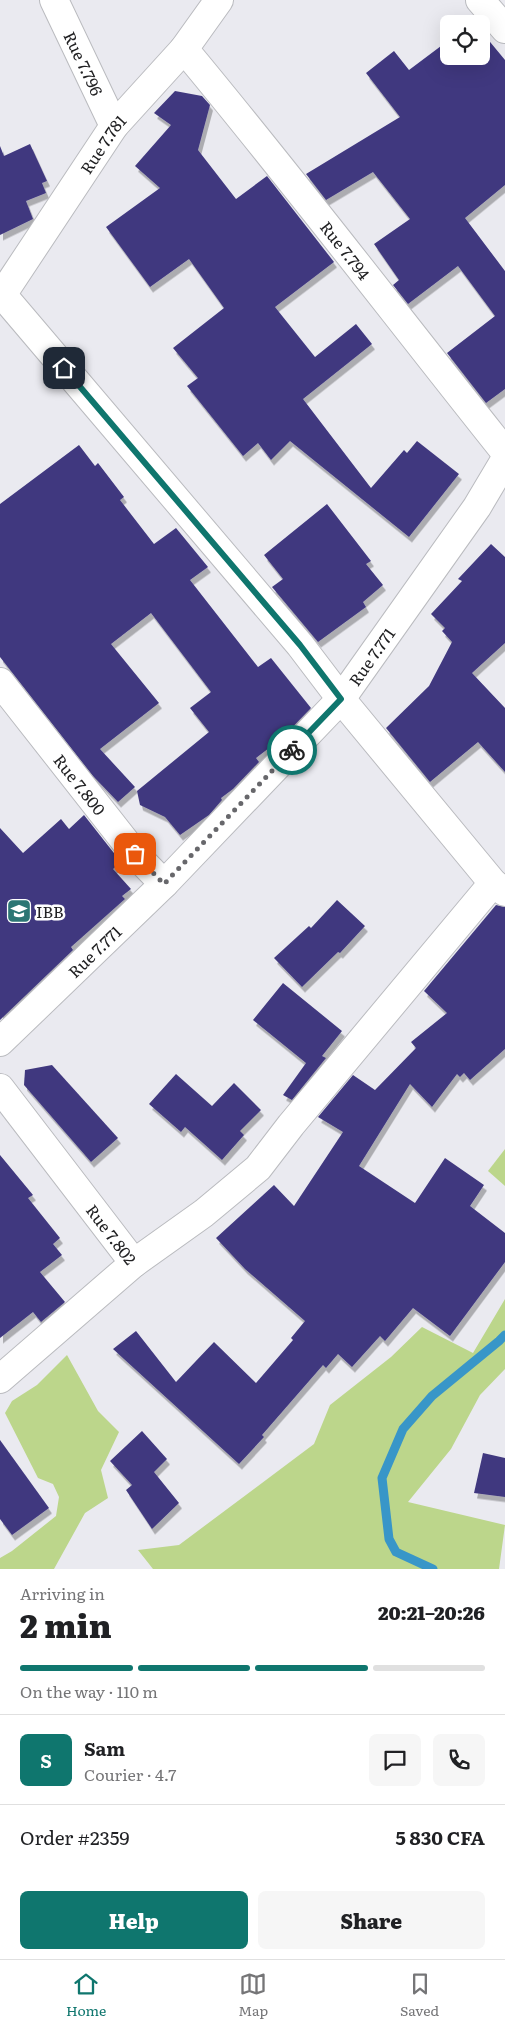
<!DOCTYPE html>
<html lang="en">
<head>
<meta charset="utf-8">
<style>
  :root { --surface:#fff; --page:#f6f6f6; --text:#202124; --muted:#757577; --line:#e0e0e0; --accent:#0f766e }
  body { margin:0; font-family:Literata,serif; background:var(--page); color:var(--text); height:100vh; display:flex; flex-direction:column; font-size:19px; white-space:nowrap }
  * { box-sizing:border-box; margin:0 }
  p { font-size:16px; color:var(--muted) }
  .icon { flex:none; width:28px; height:28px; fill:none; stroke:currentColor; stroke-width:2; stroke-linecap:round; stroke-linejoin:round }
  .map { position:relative; height:1569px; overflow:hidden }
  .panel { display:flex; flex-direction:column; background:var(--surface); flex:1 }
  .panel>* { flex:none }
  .tools { position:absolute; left:440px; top:15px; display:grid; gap:10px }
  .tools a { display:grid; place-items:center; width:50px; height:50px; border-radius:8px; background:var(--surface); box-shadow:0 5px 20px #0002; font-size:25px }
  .pin { position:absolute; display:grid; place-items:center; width:42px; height:42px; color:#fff; margin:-21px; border-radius:10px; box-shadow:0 2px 8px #0006 }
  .courier { position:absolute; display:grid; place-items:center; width:50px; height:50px; margin:-25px; border:4px solid #0f766e; border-radius:50%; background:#fff; color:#222; box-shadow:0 1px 6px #0007 }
  .overview em { font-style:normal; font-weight:800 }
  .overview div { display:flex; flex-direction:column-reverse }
  .overview { display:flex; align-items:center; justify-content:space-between; height:85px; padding:0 20px }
  h1 { font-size:32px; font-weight:800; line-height:38px }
  .bar { display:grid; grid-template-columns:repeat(4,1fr); gap:8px 5px; align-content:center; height:60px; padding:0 20px }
  .bar i { height:6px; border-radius:4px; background:var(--line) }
  .bar .selected { background:var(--accent) }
  .bar p { grid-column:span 4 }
  .line { display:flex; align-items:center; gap:12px; padding:0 20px; border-top:1px solid var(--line) }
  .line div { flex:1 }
  .round { display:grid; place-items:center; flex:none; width:52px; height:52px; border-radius:8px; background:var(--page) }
  .primary-button { display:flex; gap:10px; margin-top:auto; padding:10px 20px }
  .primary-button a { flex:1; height:58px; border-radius:8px; background:var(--accent); color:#fff; font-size:20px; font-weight:800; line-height:58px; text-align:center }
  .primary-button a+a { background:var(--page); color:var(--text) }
  .tab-bar { display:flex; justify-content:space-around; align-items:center; height:70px; border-top:1px solid var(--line); background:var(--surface); font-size:14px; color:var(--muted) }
  .tab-bar a { display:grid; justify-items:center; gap:2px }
  .tab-bar .selected { color:var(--accent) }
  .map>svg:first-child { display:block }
</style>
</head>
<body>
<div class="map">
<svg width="505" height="1569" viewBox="0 0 505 1569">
  <defs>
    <filter id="shadow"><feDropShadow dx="3" dy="5.5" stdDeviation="0" flood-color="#0004"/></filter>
  </defs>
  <rect width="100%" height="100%" fill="#eaeaf0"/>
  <g fill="#bcd68b">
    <path d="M505,1149V1186L488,1171Z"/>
    <path d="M505,1299V1369L480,1395L451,1449L408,1502L505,1525L499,1569H153L138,1550L179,1545L314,1444L330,1405L391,1357L422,1327L473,1353Z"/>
    <path d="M67,1355L98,1411L119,1432L101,1470L108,1498L85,1513L54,1569H0V1558L12,1551L56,1516L59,1497L53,1484L38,1478L5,1413L12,1401L37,1385Z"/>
  </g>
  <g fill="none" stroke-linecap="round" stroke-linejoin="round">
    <path stroke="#3896c8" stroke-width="9" d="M433,1569L396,1552L389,1539L382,1478L403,1429L432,1396L499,1341L505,1335"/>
  </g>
  <g fill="#41397f" filter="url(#shadow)">
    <path d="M481,31L505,60V185L465,218L505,271V389L486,403L447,353L495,316L458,266L408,304L393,285L399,280L374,244L410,219L373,172L326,200L306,174L400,117L366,73L394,51L409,70L449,40V56H481Z"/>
    <path d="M175,91L202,96L210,105L198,150L236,199L267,176L334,262L275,307L315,357L356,324L372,344L303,399L371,488L404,450L407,453L417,441L459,474L409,537L290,441L271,460L258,443L243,456L187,386L198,378L173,348L224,308L189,259L150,287L106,227L160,188L135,166L171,125L154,113Z"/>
    <path d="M30,144L47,181L42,183L46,193L26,201L33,219L0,235V146L4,156Z"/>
    <path d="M79,445L95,466L98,463L124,497L120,500L154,544L176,528L208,567L190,580L258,667L271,658L311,708L282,738L256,758L259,762L233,789L221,798L222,800L209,815L180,835L165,817L140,805L137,791L209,732L190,708L211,692L151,613L111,644L159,703L100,749L135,787L118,802L93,776L0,657V504Z"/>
    <path d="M327,504L371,561L366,564L383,585L363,602L366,607L318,642L272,587L283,579L264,555Z"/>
    <path d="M491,544L505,557V643L472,673L505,708V772L478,742L430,782L386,728L429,686L452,642L442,631L445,628L431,614L462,581L458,579Z"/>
    <path d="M84,815L121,862L113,869L131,889L122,896L125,899L71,947L73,950L0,1020V828L23,853L61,819L69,829Z"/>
    <path d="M337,900L365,926L340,953L338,952L302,987L274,958L309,926L311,928Z"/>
    <path d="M496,905L505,907V1049L470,1080L464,1073L460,1077L457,1074L432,1107L410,1084L359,1166L415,1203L445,1158L484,1185L470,1206L505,1233V1262L450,1336L413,1308L385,1341L380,1336L352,1367L338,1354L326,1368L323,1365L262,1435L264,1437L239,1464L113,1349L136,1331L176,1382L214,1342L256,1383L293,1340L291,1338L305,1321L245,1269L216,1238L274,1185L294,1206L343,1132L318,1117L353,1075L375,1090L416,1048L411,1042L447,1013L424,991Z"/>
    <path d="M283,983L342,1031L322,1056L326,1058L292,1100L283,1095L306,1063L253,1020Z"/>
    <path d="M52,1065L118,1138L91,1162L24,1085L25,1070Z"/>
    <path d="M176,1074L212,1106L234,1083L261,1110L240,1131L244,1135L222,1160L185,1127L181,1132L149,1104Z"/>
    <path d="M0,1155L33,1195L28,1198L60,1238L53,1244L62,1255L40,1272L65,1302L41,1322L33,1312L0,1338Z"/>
    <path d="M142,1431L167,1459L154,1472L179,1503L152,1529L126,1490L132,1485L110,1461Z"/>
    <path d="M0,1440L49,1508L12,1535L0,1519Z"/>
    <path d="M483,1453L505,1458V1497L474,1493Z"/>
  </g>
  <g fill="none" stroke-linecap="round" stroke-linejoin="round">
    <defs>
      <g id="street">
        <path id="s1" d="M54,0L114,126"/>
        <path d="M480,0L505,29"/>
        <path id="s2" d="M184,49C294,181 398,318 505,452"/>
        <path d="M0,292L300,645L341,699L493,883L505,892"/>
        <path id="s3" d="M0,298L114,126L184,49L219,0"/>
        <path id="s4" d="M0,682L135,854L164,884"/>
        <path id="s5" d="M0,1042L164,884L341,699L477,507L505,460"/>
        <path id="s6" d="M0,1088L134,1263L0,1379"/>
        <path d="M134,1263L204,1213L258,1168L291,1125L493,883"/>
      </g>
    </defs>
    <use href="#street" stroke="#babbbf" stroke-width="30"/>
    <use href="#street" stroke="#fff" stroke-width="28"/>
  </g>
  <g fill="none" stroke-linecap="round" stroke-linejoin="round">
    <path stroke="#67676b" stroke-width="5" stroke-dasharray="0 9" d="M135,854L164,884L292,750"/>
    <path stroke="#0f766e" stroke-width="6" d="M64,368L300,645L341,699L292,750"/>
  </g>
  <defs>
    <symbol id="school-square" viewBox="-11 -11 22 22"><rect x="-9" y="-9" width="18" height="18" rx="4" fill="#2c7674" stroke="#fff"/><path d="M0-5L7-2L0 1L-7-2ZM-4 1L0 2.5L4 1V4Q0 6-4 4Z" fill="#fff"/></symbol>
  </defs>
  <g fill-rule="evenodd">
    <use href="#school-square" x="5" y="897" width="28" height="28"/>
  </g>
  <g text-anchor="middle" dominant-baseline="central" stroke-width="5" stroke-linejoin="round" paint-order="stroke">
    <g font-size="16" fill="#212123" stroke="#fff">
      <text stroke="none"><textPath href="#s1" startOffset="70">Rue 7.796</textPath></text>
      <text stroke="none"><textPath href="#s3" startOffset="185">Rue 7.781</textPath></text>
      <text stroke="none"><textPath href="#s2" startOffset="258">Rue 7.794</textPath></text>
      <text stroke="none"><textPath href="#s5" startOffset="536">Rue 7.771</textPath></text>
      <text stroke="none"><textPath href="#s4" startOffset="130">Rue 7.800</textPath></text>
      <text stroke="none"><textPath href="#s5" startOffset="131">Rue 7.771</textPath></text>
      <text stroke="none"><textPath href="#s6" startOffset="184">Rue 7.802</textPath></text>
    </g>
    <g font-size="16" fill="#212123" stroke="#fff" text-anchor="start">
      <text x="36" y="911">IBB</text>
    </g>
  </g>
</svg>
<div class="tools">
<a><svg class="icon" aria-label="locate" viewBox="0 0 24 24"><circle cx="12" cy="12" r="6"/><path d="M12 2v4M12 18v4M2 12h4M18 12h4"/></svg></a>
</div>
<div class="pin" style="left:135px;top:854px;background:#ea580c"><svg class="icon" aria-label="bag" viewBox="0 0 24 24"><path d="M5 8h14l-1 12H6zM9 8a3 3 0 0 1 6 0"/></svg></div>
<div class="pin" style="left:64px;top:368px;background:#1f2937"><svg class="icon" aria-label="home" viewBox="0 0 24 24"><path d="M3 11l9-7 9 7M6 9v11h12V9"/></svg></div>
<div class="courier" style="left:292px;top:750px"><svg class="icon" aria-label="bike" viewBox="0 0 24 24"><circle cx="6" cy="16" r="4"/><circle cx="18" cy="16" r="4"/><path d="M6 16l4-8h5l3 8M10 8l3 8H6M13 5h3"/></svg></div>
</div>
<section class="panel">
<div class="overview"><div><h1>2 min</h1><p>Arriving in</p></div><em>20:21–20:26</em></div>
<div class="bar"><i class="selected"></i><i class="selected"></i><i class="selected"></i><i></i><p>On the way · 110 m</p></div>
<div class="line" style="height:90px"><b class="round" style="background:var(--accent);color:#fff">S</b><div><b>Sam</b><p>Courier · 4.7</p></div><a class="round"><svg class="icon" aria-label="chat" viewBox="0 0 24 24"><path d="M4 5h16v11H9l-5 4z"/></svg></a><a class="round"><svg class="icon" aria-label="phone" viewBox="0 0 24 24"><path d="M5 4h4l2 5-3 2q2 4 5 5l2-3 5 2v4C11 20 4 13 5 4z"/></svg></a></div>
<div class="line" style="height:65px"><div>Order #2359</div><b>5 830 CFA</b></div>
<div class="primary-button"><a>Help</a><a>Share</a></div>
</section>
<nav class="tab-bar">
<a class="selected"><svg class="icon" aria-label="home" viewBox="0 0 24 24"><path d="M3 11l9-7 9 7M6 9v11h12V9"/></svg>Home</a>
<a><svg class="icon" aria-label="map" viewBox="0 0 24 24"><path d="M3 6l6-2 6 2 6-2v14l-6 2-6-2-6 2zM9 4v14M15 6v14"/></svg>Map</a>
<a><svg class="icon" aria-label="saved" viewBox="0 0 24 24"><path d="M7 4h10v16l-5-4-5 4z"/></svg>Saved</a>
</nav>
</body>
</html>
